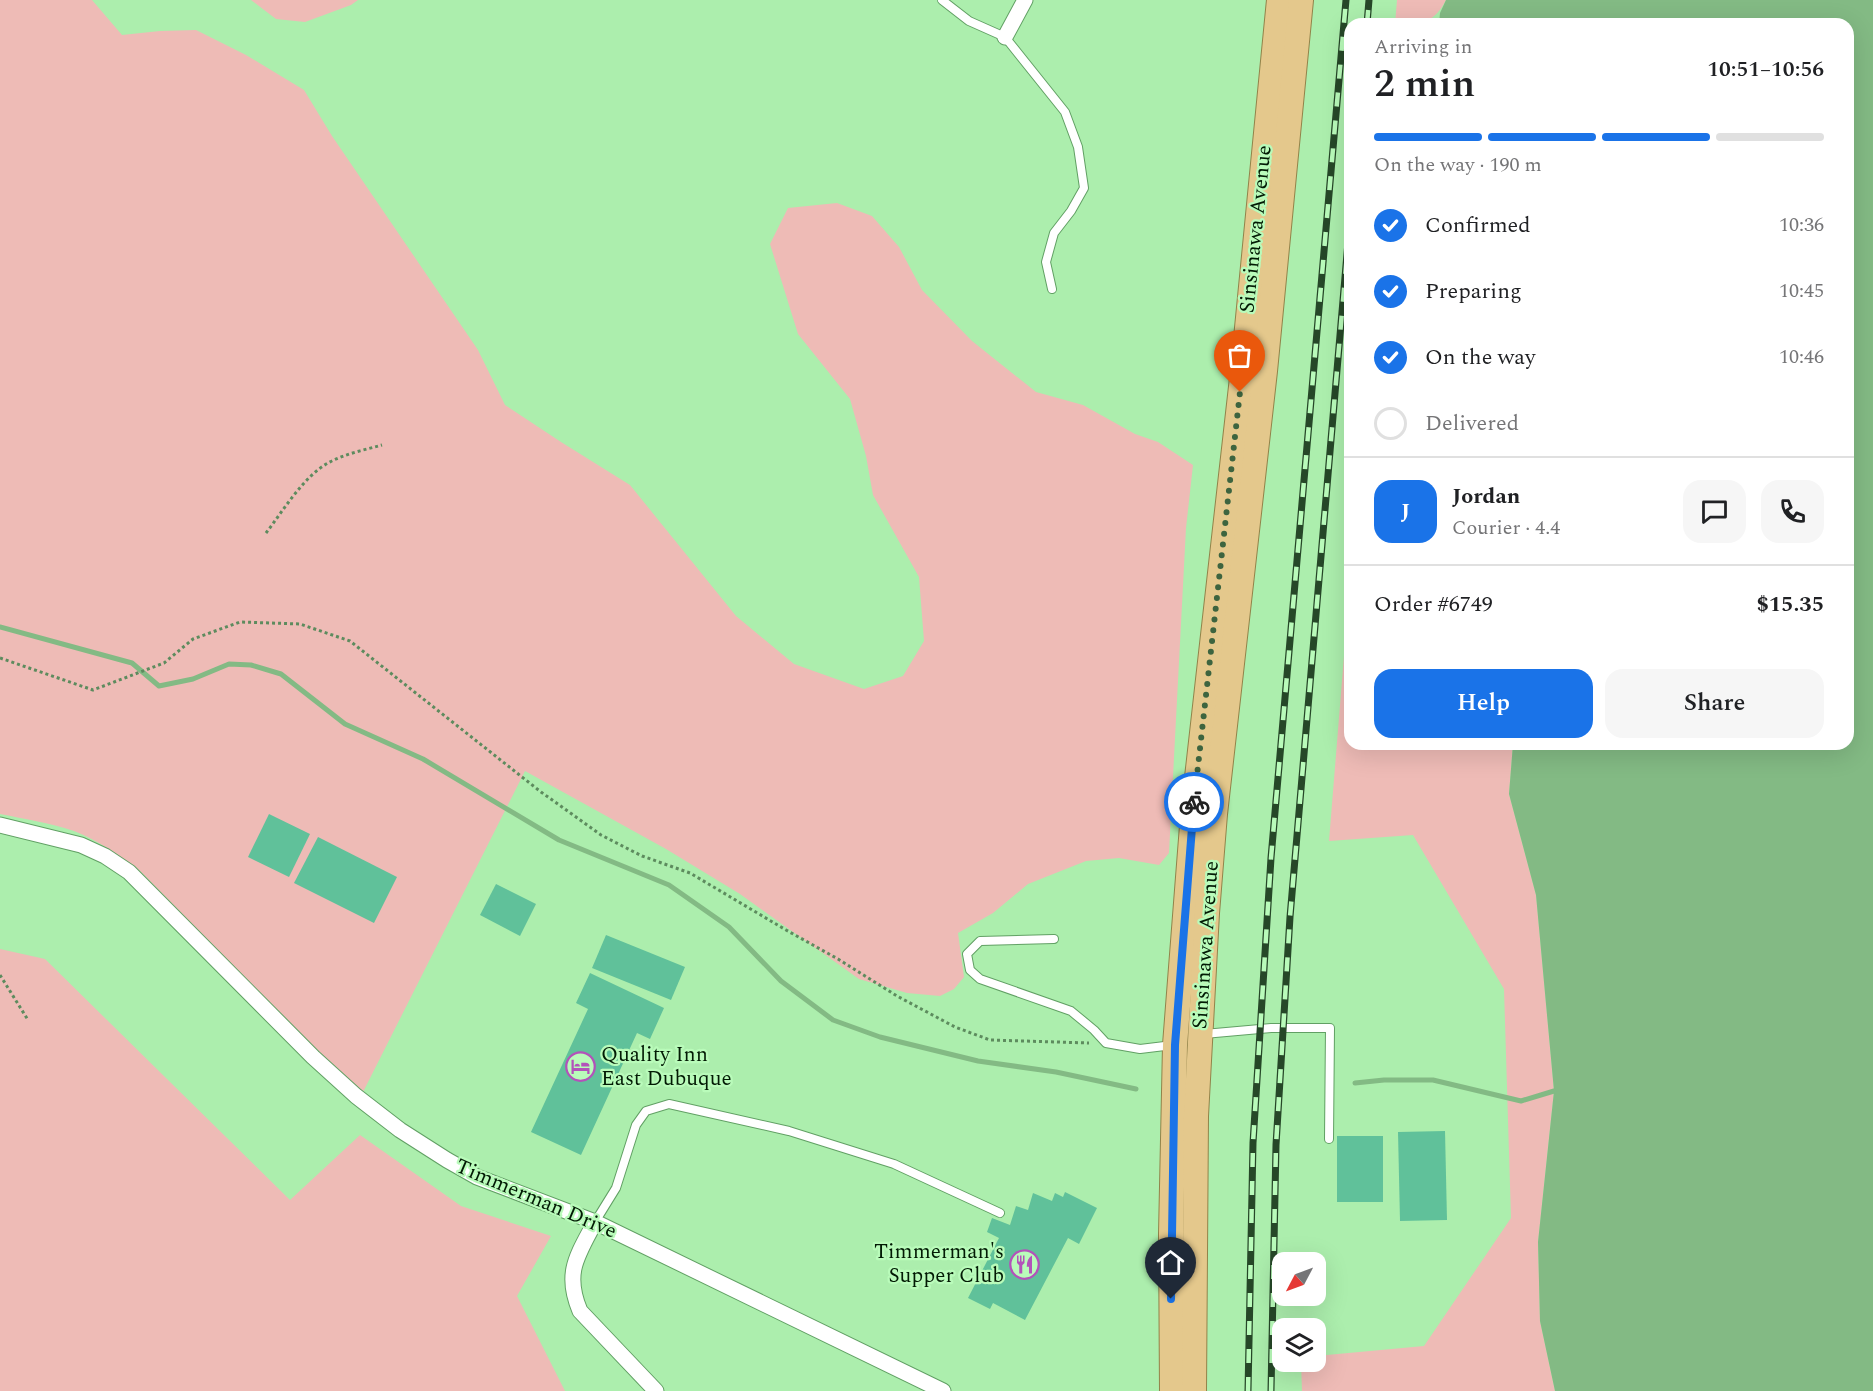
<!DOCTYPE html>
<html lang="en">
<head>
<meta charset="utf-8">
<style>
  :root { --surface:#fff; --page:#f6f6f6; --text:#202124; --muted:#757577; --line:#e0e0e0; --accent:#1a73e8 }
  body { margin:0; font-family:Spectral,serif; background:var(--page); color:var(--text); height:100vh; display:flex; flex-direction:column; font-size:22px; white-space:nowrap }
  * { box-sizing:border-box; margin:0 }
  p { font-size:20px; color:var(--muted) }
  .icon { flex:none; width:33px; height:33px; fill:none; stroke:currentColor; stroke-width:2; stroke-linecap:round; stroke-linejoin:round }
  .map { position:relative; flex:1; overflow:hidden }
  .panel { position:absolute; left:1344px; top:18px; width:510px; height:732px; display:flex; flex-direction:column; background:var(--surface); border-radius:18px; box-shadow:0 6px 24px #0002 }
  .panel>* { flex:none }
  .needle { width:39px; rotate:229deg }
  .tools { position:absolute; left:1272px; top:1252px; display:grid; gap:12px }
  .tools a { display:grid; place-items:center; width:54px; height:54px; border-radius:12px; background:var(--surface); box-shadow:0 6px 24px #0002; font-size:30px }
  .pin { position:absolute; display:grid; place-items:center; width:51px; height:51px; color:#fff; margin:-62px -26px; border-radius:50% 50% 50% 0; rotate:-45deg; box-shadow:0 0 6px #0007 }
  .pin .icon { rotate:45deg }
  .courier { position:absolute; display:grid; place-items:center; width:60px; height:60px; margin:-30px; border:4px solid #1a73e8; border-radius:50%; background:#fff; color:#222; box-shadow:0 2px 8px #0007 }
  .summary em { font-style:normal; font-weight:600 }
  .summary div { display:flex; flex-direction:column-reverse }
  .summary { display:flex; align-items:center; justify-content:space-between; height:102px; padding:0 30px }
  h1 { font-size:39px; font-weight:600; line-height:45px }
  .bar { display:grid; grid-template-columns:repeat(4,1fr); gap:9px 6px; align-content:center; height:72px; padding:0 30px }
  .bar i { height:8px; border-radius:4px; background:var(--line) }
  .bar .current { background:var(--accent) }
  .bar p { grid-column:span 4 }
  .line { display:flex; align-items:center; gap:15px; padding:0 30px; border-top:2px solid var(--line) }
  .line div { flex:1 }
  .round { display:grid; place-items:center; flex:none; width:63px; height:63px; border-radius:18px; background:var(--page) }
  ol { padding:0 30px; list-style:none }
  li { display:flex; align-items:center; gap:18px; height:66px }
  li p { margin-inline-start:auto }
  li .icon { padding:6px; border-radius:50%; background:var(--accent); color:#fff; stroke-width:4 }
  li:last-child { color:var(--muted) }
  li i { width:33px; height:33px; border:3px solid var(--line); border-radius:50% }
  .button { display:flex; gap:12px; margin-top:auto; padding:12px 30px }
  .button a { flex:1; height:69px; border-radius:18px; background:var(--accent); color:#fff; font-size:24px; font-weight:600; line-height:69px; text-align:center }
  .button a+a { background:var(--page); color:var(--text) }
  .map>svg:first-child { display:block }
</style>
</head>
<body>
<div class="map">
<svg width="1873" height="1391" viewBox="0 0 1873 1391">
  <rect width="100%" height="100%" fill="#aceead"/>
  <g fill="#eebbb6">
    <path d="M0,0H92L122,35L160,31L196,30L246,55L304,90L332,136L478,350L505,405L561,442L630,485L736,616L794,664L864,689L903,676L924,641L919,577L873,495L866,456L850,399L798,334L770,244L788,208L837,203L872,216L899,247L922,290L972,341L1036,392L1083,405L1135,434L1158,442L1193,465L1186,528L1169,853L1159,865L1119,858L1086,861L1028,884L993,913L958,933L964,977L954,989L940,996L907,993L859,979L740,894L666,849L525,771L363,1092L313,1047L140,871C120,856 98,840 74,831C51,823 25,819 0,814Z"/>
    <path d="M251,0H358L351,5L305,22L276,19Z"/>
    <path d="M1397,0H1446C1433,25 1420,24 1395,24Z"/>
    <path d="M1350,582V744H1513L1509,794L1536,895L1554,1091L1538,1242L1540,1321L1555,1391H1302L1301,1362H1316V1356L1424,1346L1511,1218L1504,989L1413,835L1329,841Z"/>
    <path d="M0,949L45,959L290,1200L360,1135L461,1206L551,1236L517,1296L565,1391H0Z"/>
  </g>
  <path fill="#83ba84" d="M1446,0H1873V1391H1555L1540,1321L1538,1242L1554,1091L1536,895L1509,794L1513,744H1848V24H1439L1440,13Z"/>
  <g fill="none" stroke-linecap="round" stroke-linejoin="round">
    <g stroke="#83ba84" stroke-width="5">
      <path d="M0,627L132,663L159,686L193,679L229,664L251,665L281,674L345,724L423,759L559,840L669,885L729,927L781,981L833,1020L880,1037L978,1061L1056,1072L1136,1089"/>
      <path d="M1355,1083L1384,1080H1433L1521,1101L1554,1091"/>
    </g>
  </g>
  <g fill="#60c19a">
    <path d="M269,814L310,834L289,877L248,857Z"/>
    <path d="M318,837L397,877L374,923L294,883Z"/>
    <path d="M496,884L536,904L520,936L480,915Z"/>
    <path d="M606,935L685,967L671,1000L592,968Z"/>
    <path d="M590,973L664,1008L650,1039L637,1033L581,1155L531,1132L588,1009L576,1003Z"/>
    <path d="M1445,1131L1447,1220L1400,1221L1398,1132Z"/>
    <rect x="1337" y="1136" width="46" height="66"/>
    <path d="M1065,1192L1097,1208L1079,1244L1068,1238L1025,1320L993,1303L990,1309L968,1298L999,1238L987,1232L992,1218L1010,1225L1016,1206L1028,1210L1033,1193L1052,1201L1055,1193L1063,1197Z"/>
  </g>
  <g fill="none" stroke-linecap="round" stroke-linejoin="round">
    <defs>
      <g id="service">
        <path d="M942,0L969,21L1005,37L1065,112L1078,147L1084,188L1071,211L1054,233L1046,262L1052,289"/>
        <path d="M1054,939L980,941L967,954L970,970L980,979L1071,1011L1094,1030L1106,1043L1140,1049L1173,1045"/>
        <path d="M1204,1034L1271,1028H1330L1329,1139"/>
        <path d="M595,1222L616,1188L636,1125L646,1111L669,1104L789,1131L894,1164L1000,1213"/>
      </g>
      <g id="minor">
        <path d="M1005,37L1025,0"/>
        <path d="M0,825L81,845L105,856L129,872L313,1057L356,1096L400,1130L447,1160L477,1177L595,1222L943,1391"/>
        <path d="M595,1222C577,1256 564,1273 580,1311L656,1391"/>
      </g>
      <g id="trunk">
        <path d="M1172,1391L1171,1234L1175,1045L1193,813L1243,369L1279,0"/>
        <path d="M1194,1391L1196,1116L1207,913L1215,814L1265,371L1301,0"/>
      </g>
    </defs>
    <use href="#service" stroke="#61a064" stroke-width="10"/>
    <use href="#minor" stroke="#61a064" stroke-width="17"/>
    <use href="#trunk" stroke="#91834a" stroke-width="26"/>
    <g stroke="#5d8b5e" stroke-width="3" stroke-dasharray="3 3" stroke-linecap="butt">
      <path d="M266,533C283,511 303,477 328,463C344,454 364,450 382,445"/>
      <path d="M0,658L93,690L164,663L193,639L240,622L300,624L350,641L541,792L601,835L642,856L690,873L786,930L838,959L897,996L955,1027L990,1040L1089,1043"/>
      <path d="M0,975L28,1020"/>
    </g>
    <use href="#service" stroke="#fff" stroke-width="8"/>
    <use href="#minor" stroke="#fff" stroke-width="15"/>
    <use href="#trunk" stroke="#e4c88c" stroke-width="24"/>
    <defs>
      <g id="rail">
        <path d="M1367,24L1369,0"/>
        <path d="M1248,1391L1253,1143L1271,858L1346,0"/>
        <path d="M1271,1391L1276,1145L1290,917L1350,219"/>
      </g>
    </defs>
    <use href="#rail" stroke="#264728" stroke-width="7"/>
    <use href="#rail" stroke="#b9fbba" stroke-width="4.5" stroke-dasharray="14" stroke-linecap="butt"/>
  </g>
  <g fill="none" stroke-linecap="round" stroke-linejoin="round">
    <path stroke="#3d643f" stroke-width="6" stroke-dasharray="0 10.8" d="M1194,802L1240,392"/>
    <path stroke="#1a73e8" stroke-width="8" d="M1171,1299L1175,1045L1194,802"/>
  </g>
  <defs>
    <symbol id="hotel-ring" viewBox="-11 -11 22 22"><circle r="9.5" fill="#b9fbba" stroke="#b352ba" stroke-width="1.5"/><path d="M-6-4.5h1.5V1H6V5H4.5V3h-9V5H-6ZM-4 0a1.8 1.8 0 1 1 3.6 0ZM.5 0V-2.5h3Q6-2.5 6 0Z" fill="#b352ba"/></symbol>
    <symbol id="restaurant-ring" viewBox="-11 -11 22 22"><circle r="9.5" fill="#b9fbba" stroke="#b352ba" stroke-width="1.5"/><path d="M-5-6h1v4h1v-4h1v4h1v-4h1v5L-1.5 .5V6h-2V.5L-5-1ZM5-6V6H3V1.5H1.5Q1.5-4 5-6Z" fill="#b352ba"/></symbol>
  </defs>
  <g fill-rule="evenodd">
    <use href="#hotel-ring" x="564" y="1050" width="33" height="33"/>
    <use href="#restaurant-ring" x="1008" y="1248" width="33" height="33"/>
  </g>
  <g text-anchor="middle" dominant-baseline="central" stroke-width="4.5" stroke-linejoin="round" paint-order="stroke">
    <g font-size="21" fill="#021a04" stroke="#b9fbba">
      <text transform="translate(1256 229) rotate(-84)">Sinsinawa Avenue</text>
      <text transform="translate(1206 945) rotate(-86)">Sinsinawa Avenue</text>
      <text transform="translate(536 1199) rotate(23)">Timmerman Drive</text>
    </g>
    <g font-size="21" fill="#021a04" stroke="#b9fbba" text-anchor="start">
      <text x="601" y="1055">Quality Inn<tspan x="601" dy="24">East Dubuque</tspan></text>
      <text x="1004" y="1252" text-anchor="end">Timmerman's<tspan x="1004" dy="24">Supper Club</tspan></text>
    </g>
  </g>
</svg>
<div class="tools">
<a><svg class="needle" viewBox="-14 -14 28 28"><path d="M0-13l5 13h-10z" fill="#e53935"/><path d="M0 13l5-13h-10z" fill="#757577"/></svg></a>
<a><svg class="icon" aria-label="layers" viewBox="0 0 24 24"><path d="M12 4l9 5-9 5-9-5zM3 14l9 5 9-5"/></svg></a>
</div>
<div class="pin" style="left:1240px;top:392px;background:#ea580c"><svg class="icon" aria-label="bag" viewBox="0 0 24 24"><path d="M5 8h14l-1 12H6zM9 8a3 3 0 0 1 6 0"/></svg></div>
<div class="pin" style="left:1171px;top:1299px;background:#1f2937"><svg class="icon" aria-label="home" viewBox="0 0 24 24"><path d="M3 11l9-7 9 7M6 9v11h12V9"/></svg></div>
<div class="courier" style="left:1194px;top:802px"><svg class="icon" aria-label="bike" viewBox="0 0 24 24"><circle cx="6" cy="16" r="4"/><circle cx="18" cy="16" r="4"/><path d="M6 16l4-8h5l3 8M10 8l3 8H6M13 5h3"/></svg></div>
<section class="panel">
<div class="summary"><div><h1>2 min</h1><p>Arriving in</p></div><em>10:51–10:56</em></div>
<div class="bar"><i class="current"></i><i class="current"></i><i class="current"></i><i></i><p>On the way · 190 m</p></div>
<ol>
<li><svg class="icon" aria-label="check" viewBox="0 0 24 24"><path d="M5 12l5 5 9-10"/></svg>Confirmed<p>10:36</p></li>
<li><svg class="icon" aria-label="check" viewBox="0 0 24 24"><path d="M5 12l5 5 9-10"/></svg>Preparing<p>10:45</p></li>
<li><svg class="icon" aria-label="check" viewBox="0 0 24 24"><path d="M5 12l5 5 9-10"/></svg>On the way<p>10:46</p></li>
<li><i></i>Delivered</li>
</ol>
<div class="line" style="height:108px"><b class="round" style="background:var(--accent);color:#fff">J</b><div><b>Jordan</b><p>Courier · 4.4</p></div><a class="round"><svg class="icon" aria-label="chat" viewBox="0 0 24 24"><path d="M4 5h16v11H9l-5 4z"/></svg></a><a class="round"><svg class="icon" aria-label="phone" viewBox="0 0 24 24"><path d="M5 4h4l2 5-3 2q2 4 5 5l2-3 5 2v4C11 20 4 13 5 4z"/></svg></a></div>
<div class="line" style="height:78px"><div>Order #6749</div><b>$15.35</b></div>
<div class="button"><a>Help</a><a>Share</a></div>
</section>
</div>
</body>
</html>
